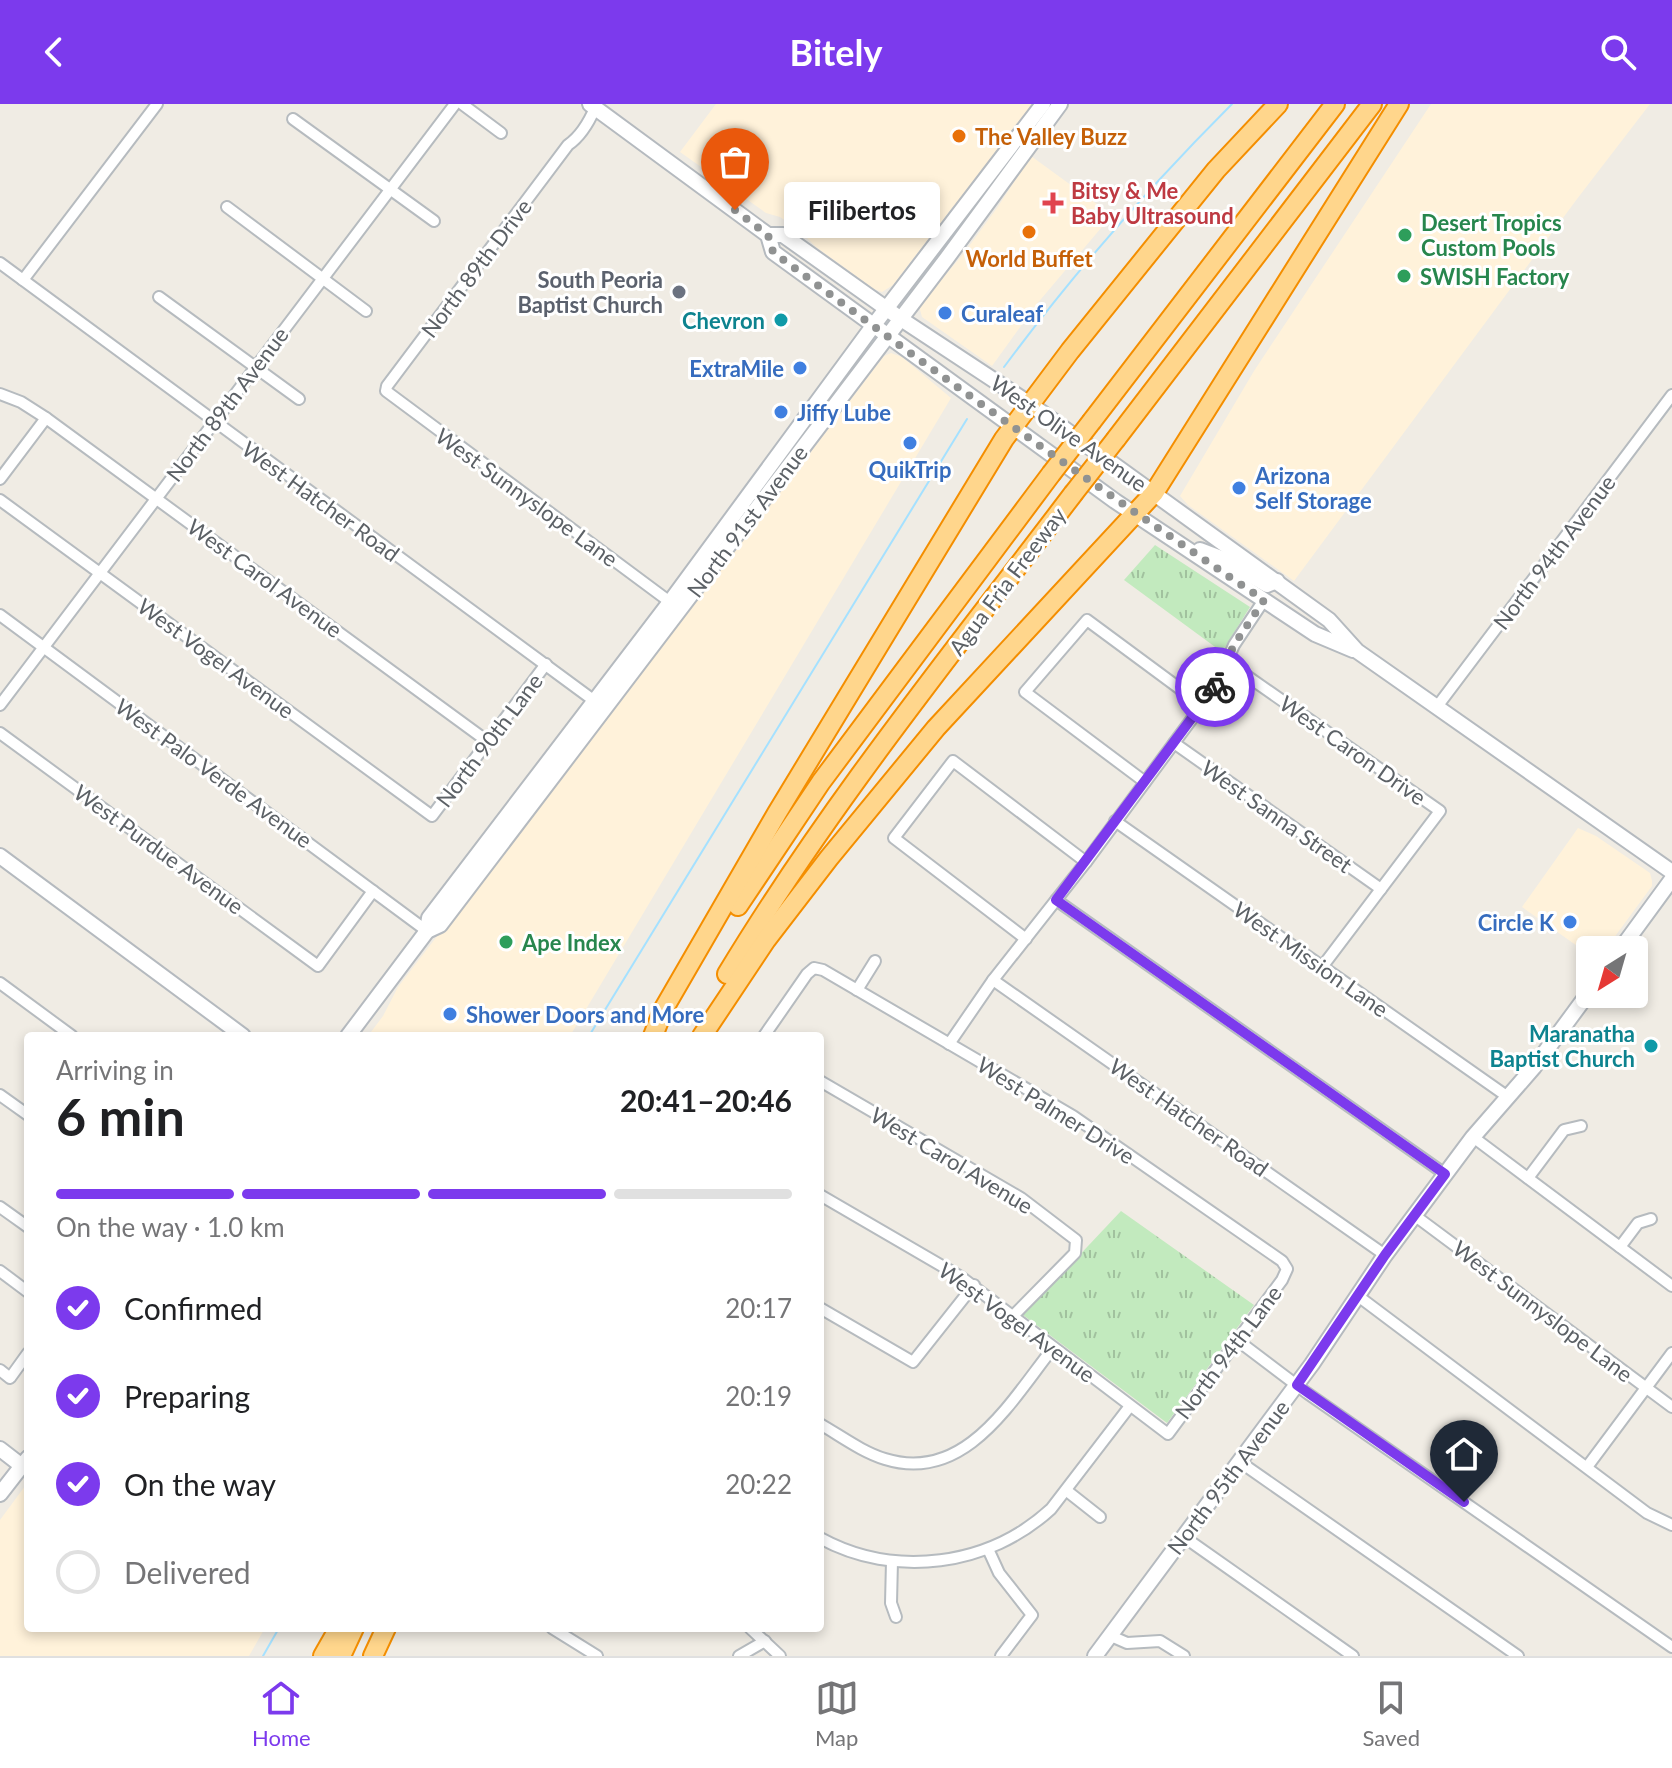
<!DOCTYPE html>
<html lang="en">
<head>
<meta charset="utf-8">
<style>
  :root { --surface:#fff; --page:#f6f6f6; --text:#202124; --muted:#757577; --line:#e0e0e0; --accent:#7c3aed }
  body { margin:0; font-family:Lato,sans-serif; background:var(--page); color:var(--text); height:100vh; display:flex; flex-direction:column; font-size:30px; white-space:nowrap }
  * { box-sizing:border-box; margin:0 }
  p { font-size:26px; color:var(--muted) }
  .icon { flex:none; width:44px; height:44px; fill:none; stroke:currentColor; stroke-width:2; stroke-linecap:round; stroke-linejoin:round }
  .map { position:relative; flex:1; overflow:hidden }
  .drawer { position:absolute; left:24px; top:928px; width:800px; height:600px; display:flex; flex-direction:column; background:var(--surface); border-radius:8px; box-shadow:0 4px 12px #0003 }
  .drawer>* { flex:none }
  .needle { width:52px; rotate:217deg }
  .tools { position:absolute; left:1576px; top:832px; display:grid; gap:16px }
  .tools a { display:grid; place-items:center; width:72px; height:72px; border-radius:8px; background:var(--surface); box-shadow:0 4px 12px #0003; font-size:40px }
  .pin { position:absolute; display:grid; place-items:center; width:68px; height:68px; color:#fff; margin:-82px -34px; border-radius:50% 50% 50% 0; rotate:-45deg; box-shadow:0 0 8px #0007 }
  .pin .icon { rotate:45deg }
  .courier { position:absolute; display:grid; place-items:center; width:80px; height:80px; margin:-40px; border:6px solid #7c3aed; border-radius:50%; background:#fff; color:#222; box-shadow:0 2px 10px #0007 }
  .bubble { position:absolute; height:56px; border-radius:8px; background:var(--surface); box-shadow:0 4px 12px #0003; font-size:26px; font-weight:700; line-height:56px; text-align:center }
  .head em { font-style:normal; font-weight:700 }
  .head div { display:flex; flex-direction:column-reverse }
  .head { display:flex; align-items:center; justify-content:space-between; height:136px; padding:0 32px }
  h1 { font-size:52px; font-weight:700; line-height:60px }
  .bar { display:grid; grid-template-columns:repeat(4,1fr); gap:12px 8px; align-content:center; height:96px; padding:0 32px }
  .bar i { height:10px; border-radius:6px; background:var(--line) }
  .bar .selected { background:var(--accent) }
  .bar p { grid-column:span 4 }
  ol { padding:0 32px; list-style:none }
  li { display:flex; align-items:center; gap:24px; height:88px }
  li p { margin-inline-start:auto }
  li .icon { padding:8px; border-radius:50%; background:var(--accent); color:#fff; stroke-width:4 }
  li:last-child { color:var(--muted) }
  li i { width:44px; height:44px; border:4px solid var(--line); border-radius:50% }
  header { display:flex; justify-content:space-between; align-items:center; height:104px; padding:0 32px; background:var(--accent); color:#fff; font-size:36px; font-weight:700 }
  .dock { display:flex; justify-content:space-around; align-items:center; height:112px; border-top:2px solid var(--line); background:var(--surface); font-size:22px; color:var(--muted) }
  .dock a { display:grid; justify-items:center; gap:4px }
  .dock .selected { color:var(--accent) }
  .map>svg:first-child { display:block }
</style>
</head>
<body>
<header><svg class="icon" aria-label="back" viewBox="0 0 24 24"><path d="M15 5l-7 7 7 7"/></svg>Bitely<svg class="icon" aria-label="search" viewBox="0 0 24 24"><circle cx="10" cy="10" r="6"/><path d="M15 15l6 6"/></svg></header>
<div class="map">
<svg width="1672" height="1552" viewBox="0 0 1672 1552">
  <defs>
    <pattern id="grass-tufts" width="24" height="20" patternUnits="userSpaceOnUse" patternTransform="scale(2)"><rect width="24" height="20" fill="#c2eabe"/><path d="M3 7l-1-3M5 7V3M7 7l1-3M15 17l-1-3M17 17v-4M19 17l1-3" fill="none" stroke="#a1c19e"/></pattern>
  </defs>
  <rect width="100%" height="100%" fill="#f0ece4"/>
  <g fill="#fff2da">
    <path d="M716,0H1035L1002,40L971,84L952,104L893,181L882,188L874,185L816,143L798,125L780,113L766,109L680,48Z"/>
    <path d="M1431,0H1650L1577,95L1294,477L1188,401L1180,392L1254,267Z"/>
    <path d="M1031,52L1112,111L1036,201L992,262L922,213L919,202L964,149L997,104Z"/>
    <path d="M891,249L902,253L951,294L570,932H368L383,912L398,883L471,788L497,760L518,733L534,706L746,426L776,394L884,252Z"/>
    <path d="M1578,724L1596,732L1650,769L1652,777V782L1605,846H1590V851L1522,803Z"/>
    <path d="M28,1378V1524H265L249,1552H0V1416Z"/>
  </g>
  <g fill="url(#grass-tufts)">
    <path d="M1155,441L1250,503L1222,548L1124,476Z"/>
    <path d="M1121,1107L1254,1201L1167,1319L1023,1211Z"/>
  </g>
  <g fill="none" stroke-linecap="round" stroke-linejoin="round">
    <g stroke="#a5e1ff" stroke-width="2">
      <path d="M1004,263C1073,170 1150,82 1232,0"/>
      <path d="M589,932L967,315"/>
      <path d="M26,1387L27,1396"/>
      <path d="M263,1552L279,1524"/>
    </g>
    <defs>
      <g id="street">
        <path d="M462,0L501,29"/>
        <path d="M595,4C589,18 581,32 568,41L387,282L386,287L670,498"/>
        <path d="M293,15L434,117"/>
        <path d="M227,103L366,207"/>
        <path d="M0,159L600,601"/>
        <path d="M23,176L157,0"/>
        <path d="M159,193L299,295"/>
        <path d="M0,290L21,298L46,314L487,637"/>
        <path d="M0,375L46,314"/>
        <path d="M0,396L432,712L546,560"/>
        <path d="M0,511L427,827"/>
        <path d="M1227,558L1440,707L1322,863"/>
        <path d="M0,601L455,0"/>
        <path d="M1436,604L1672,291"/>
        <path d="M0,629L318,862L373,787"/>
        <path d="M1174,639L1381,785"/>
        <path d="M1145,678L1025,588L1087,516L1202,601"/>
        <path d="M1115,717L1508,993"/>
        <path d="M1056,796L1445,1070"/>
        <path d="M1026,835L894,734L953,657L1086,758"/>
        <path d="M993,876L1385,1151"/>
        <path d="M0,879L72,932"/>
        <path d="M857,886L875,857"/>
        <path d="M764,932L807,870L814,864L823,866L1073,1012L1282,1157L1287,1165L1282,1176L1168,1330L961,1173L820,1091"/>
        <path d="M949,940L993,876L1086,758L1214,585L1234,541L1264,496"/>
        <path d="M820,977L1021,1094L1076,1136L1075,1149L1012,1213"/>
        <path d="M0,991L28,1011"/>
        <path d="M1473,1033L1672,1182"/>
        <path d="M1528,1074L1564,1026L1581,1022"/>
        <path d="M0,1103L28,1123"/>
        <path d="M1414,1111L1672,1303"/>
        <path d="M1620,1143L1638,1119L1651,1115"/>
        <path d="M0,1167L28,1188"/>
        <path d="M1358,1192L1647,1409L1672,1421"/>
        <path d="M820,1204L913,1258L974,1181"/>
        <path d="M1237,1236L1307,1289L1672,1543"/>
        <path d="M0,1266L10,1274L28,1249"/>
        <path d="M820,1320C841,1332 862,1348 885,1355C965,1380 1011,1297 1053,1244"/>
        <path d="M1240,1358L1518,1552"/>
        <path d="M1587,1363L1672,1249"/>
        <path d="M1067,1387L1100,1413"/>
        <path d="M1184,1433L1353,1552"/>
        <path d="M820,1434C895,1475 989,1462 1051,1405L1130,1302"/>
        <path d="M988,1445L999,1469L1032,1511L1001,1552"/>
        <path d="M892,1457L891,1499L896,1513"/>
        <path d="M552,1524L597,1552"/>
        <path d="M750,1524L780,1552"/>
        <path d="M1111,1532L1127,1539L1160,1537L1184,1552"/>
        <path d="M739,1552L765,1537"/>
      </g>
      <g id="secondary">
        <path d="M590,0L768,131L773,148L1115,397L1315,530L1353,546"/>
        <path d="M768,131H783L901,215L1030,300L1329,516L1357,547L1672,768"/>
        <path d="M1200,446L1221,454L1267,481L1277,477"/>
        <path d="M0,752L243,932"/>
        <path d="M427,827L429,814L670,498L873,222L1043,0"/>
        <path d="M1620,846L1672,775"/>
        <path d="M348,932L427,827L440,821L947,154L1060,0"/>
        <path d="M0,1345L22,1362"/>
        <path d="M0,1390L28,1354"/>
        <path d="M1095,1552L1312,1260L1385,1151L1473,1033L1534,963L1590,887"/>
      </g>
      <g id="highway">
        <path d="M1092,317L1335,0"/>
        <path d="M1116,335L1372,0"/>
        <path d="M738,802L821,678L1051,370"/>
        <path d="M727,870C829,701 954,547 1073,390"/>
        <path d="M653,932L663,906L777,709L1004,335L1070,247L1216,66L1278,0"/>
        <path d="M702,932L766,836L829,754L936,624L1154,389L1399,0"/>
        <path d="M323,1552L339,1524"/>
        <path d="M341,1552L354,1524"/>
        <path d="M373,1552L386,1524"/>
      </g>
    </defs>
    <use href="#street" stroke="#b6bbbf" stroke-width="14"/>
    <use href="#secondary" stroke="#b5babf" stroke-width="18"/>
    <use href="#highway" stroke="#f48e00" stroke-width="22"/>
    <use href="#street" stroke="#fff" stroke-width="10"/>
    <use href="#secondary" stroke="#fff" stroke-width="14"/>
    <use href="#highway" stroke="#ffd68c" stroke-width="18"/>
    <defs>
      <g id="highway-bridge">
        <path d="M1051,370L1092,317"/>
        <path d="M1073,390L1116,335"/>
      </g>
    </defs>
    <use href="#highway-bridge" stroke="#f48e00" stroke-width="22" stroke-linecap="butt"/>
    <use href="#highway-bridge" stroke="#ffd68c" stroke-width="18"/>
  </g>
  <g fill="none" stroke-linecap="round" stroke-linejoin="round">
    <path stroke="#909292" stroke-width="8" stroke-dasharray="0 14.4" d="M735,106L768,131L773,148C934,268 1097,384 1264,496L1234,541L1215,583"/>
    <path stroke="#7c3aed" stroke-width="10" d="M1215,583L1056,796L1445,1070L1385,1151L1297,1281L1464,1398"/>
  </g>
  <g fill="#e8710a" stroke="#fff" stroke-width="3">
    <circle cx="959" cy="32" r="8"/>
    <circle cx="1029" cy="128" r="8"/>
  </g>
  <path fill="#e0444e" stroke="#fff" stroke-width="3" d="M1049 87h8v8h8v8h-8v8h-8v-8h-8v-8h8z"/>
  <g fill="#2e9e5b" stroke="#fff" stroke-width="3">
    <circle cx="1405" cy="131" r="8"/>
    <circle cx="1404" cy="172" r="8"/>
    <circle cx="506" cy="838" r="8"/>
  </g>
  <circle fill="#6b7280" stroke="#fff" stroke-width="3" cx="679" cy="188" r="8"/>
  <g fill="#3f7fe0" stroke="#fff" stroke-width="3">
    <circle cx="945" cy="209" r="8"/>
    <circle cx="800" cy="264" r="8"/>
    <circle cx="781" cy="308" r="8"/>
    <circle cx="910" cy="339" r="8"/>
    <circle cx="1239" cy="384" r="8"/>
    <circle cx="1570" cy="818" r="8"/>
    <circle cx="450" cy="910" r="8"/>
  </g>
  <g fill="#0f9aa8" stroke="#fff" stroke-width="3">
    <circle cx="781" cy="216" r="8"/>
    <circle cx="1651" cy="942" r="8"/>
  </g>
  <g text-anchor="middle" dominant-baseline="central" stroke-width="6" stroke-linejoin="round" paint-order="stroke">
    <g font-size="22" font-weight="bold" fill="#c56008" stroke="#fff" text-anchor="start">
      <text x="975" y="32">The Valley Buzz</text>
      <text x="1029" y="154" text-anchor="middle">World Buffet</text>
    </g>
    <g font-size="22" font-weight="bold" fill="#be3a42" stroke="#fff" text-anchor="start">
      <text x="1071" y="86">Bitsy &amp; Me<tspan x="1071" dy="25">Baby Ultrasound</tspan></text>
    </g>
    <g font-size="22" font-weight="bold" fill="#27864d" stroke="#fff" text-anchor="start">
      <text x="1421" y="118">Desert Tropics<tspan x="1421" dy="25">Custom Pools</tspan></text>
      <text x="1420" y="172">SWISH Factory</text>
      <text x="522" y="838">Ape Index</text>
    </g>
    <g font-size="22" fill="#5c6166" stroke="#fff">
      <text transform="translate(476 164) rotate(-53)">North 89th Drive</text>
      <text transform="translate(227 300) rotate(-53)">North 89th Avenue</text>
      <text transform="translate(1069 329) rotate(35)">West Olive Avenue</text>
      <text transform="translate(527 393) rotate(36)">West Sunnyslope Lane</text>
      <text transform="translate(321 397) rotate(36)">West Hatcher Road</text>
      <text transform="translate(747 417) rotate(-53)">North 91st Avenue</text>
      <text transform="translate(1554 448) rotate(-53)">North 94th Avenue</text>
      <text transform="translate(265 474) rotate(36)">West Carol Avenue</text>
      <text transform="translate(1007 477) rotate(-53)">Agua Fria Freeway</text>
      <text transform="translate(216 554) rotate(36)">West Vogel Avenue</text>
      <text transform="translate(489 636) rotate(-53)">North 90th Lane</text>
      <text transform="translate(1353 646) rotate(35)">West Caron Drive</text>
      <text transform="translate(214 669) rotate(36)">West Palo Verde Avenue</text>
      <text transform="translate(1277 712) rotate(35)">West Sanna Street</text>
      <text transform="translate(159 745) rotate(36)">West Purdue Avenue</text>
      <text transform="translate(1311 855) rotate(35)">West Mission Lane</text>
      <text transform="translate(1056 1006) rotate(32)">West Palmer Drive</text>
      <text transform="translate(1189 1013) rotate(35)">West Hatcher Road</text>
      <text transform="translate(952 1056) rotate(31)">West Carol Avenue</text>
      <text transform="translate(1543 1207) rotate(37)">West Sunnyslope Lane</text>
      <text transform="translate(1017 1218) rotate(36)">West Vogel Avenue</text>
      <text transform="translate(1228 1248) rotate(-53)">North 94th Lane</text>
      <text transform="translate(1228 1373) rotate(-53)">North 95th Avenue</text>
    </g>
    <g font-size="22" font-weight="bold" fill="#5b616d" stroke="#fff" text-anchor="end">
      <text x="663" y="175">South Peoria<tspan x="663" dy="25">Baptist Church</tspan></text>
    </g>
    <g font-size="22" font-weight="bold" fill="#366cbe" stroke="#fff" text-anchor="start">
      <text x="961" y="209">Curaleaf</text>
      <text x="784" y="264" text-anchor="end">ExtraMile</text>
      <text x="797" y="308">Jiffy Lube</text>
      <text x="910" y="365" text-anchor="middle">QuikTrip</text>
      <text x="1255" y="371">Arizona<tspan x="1255" dy="25">Self Storage</tspan></text>
      <text x="1554" y="818" text-anchor="end">Circle K</text>
      <text x="466" y="910">Shower Doors and More</text>
    </g>
    <g font-size="22" font-weight="bold" fill="#0d838f" stroke="#fff" text-anchor="end">
      <text x="765" y="216">Chevron</text>
      <text x="1635" y="929">Maranatha<tspan x="1635" dy="25">Baptist Church</tspan></text>
    </g>
  </g>
</svg>
<div class="tools">
<a><svg class="needle" viewBox="-14 -14 28 28"><path d="M0-13l5 13h-10z" fill="#e53935"/><path d="M0 13l5-13h-10z" fill="#757577"/></svg></a>
</div>
<div class="pin" style="left:735px;top:106px;background:#ea580c"><svg class="icon" aria-label="bag" viewBox="0 0 24 24"><path d="M5 8h14l-1 12H6zM9 8a3 3 0 0 1 6 0"/></svg></div>
<div class="pin" style="left:1464px;top:1398px;background:#1f2937"><svg class="icon" aria-label="home" viewBox="0 0 24 24"><path d="M3 11l9-7 9 7M6 9v11h12V9"/></svg></div>
<div class="courier" style="left:1215px;top:583px"><svg class="icon" aria-label="bike" viewBox="0 0 24 24"><circle cx="6" cy="16" r="4"/><circle cx="18" cy="16" r="4"/><path d="M6 16l4-8h5l3 8M10 8l3 8H6M13 5h3"/></svg></div>
<div class="bubble" style="left:784px;top:78px;width:156px">Filibertos</div>
<section class="drawer">
<div class="head"><div><h1>6 min</h1><p>Arriving in</p></div><em>20:41–20:46</em></div>
<div class="bar"><i class="selected"></i><i class="selected"></i><i class="selected"></i><i></i><p>On the way · 1.0 km</p></div>
<ol>
<li><svg class="icon" aria-label="check" viewBox="0 0 24 24"><path d="M5 12l5 5 9-10"/></svg>Confirmed<p>20:17</p></li>
<li><svg class="icon" aria-label="check" viewBox="0 0 24 24"><path d="M5 12l5 5 9-10"/></svg>Preparing<p>20:19</p></li>
<li><svg class="icon" aria-label="check" viewBox="0 0 24 24"><path d="M5 12l5 5 9-10"/></svg>On the way<p>20:22</p></li>
<li><i></i>Delivered</li>
</ol>
</section>
</div>
<nav class="dock">
<a class="selected"><svg class="icon" aria-label="home" viewBox="0 0 24 24"><path d="M3 11l9-7 9 7M6 9v11h12V9"/></svg>Home</a>
<a><svg class="icon" aria-label="map" viewBox="0 0 24 24"><path d="M3 6l6-2 6 2 6-2v14l-6 2-6-2-6 2zM9 4v14M15 6v14"/></svg>Map</a>
<a><svg class="icon" aria-label="saved" viewBox="0 0 24 24"><path d="M7 4h10v16l-5-4-5 4z"/></svg>Saved</a>
</nav>
</body>
</html>
